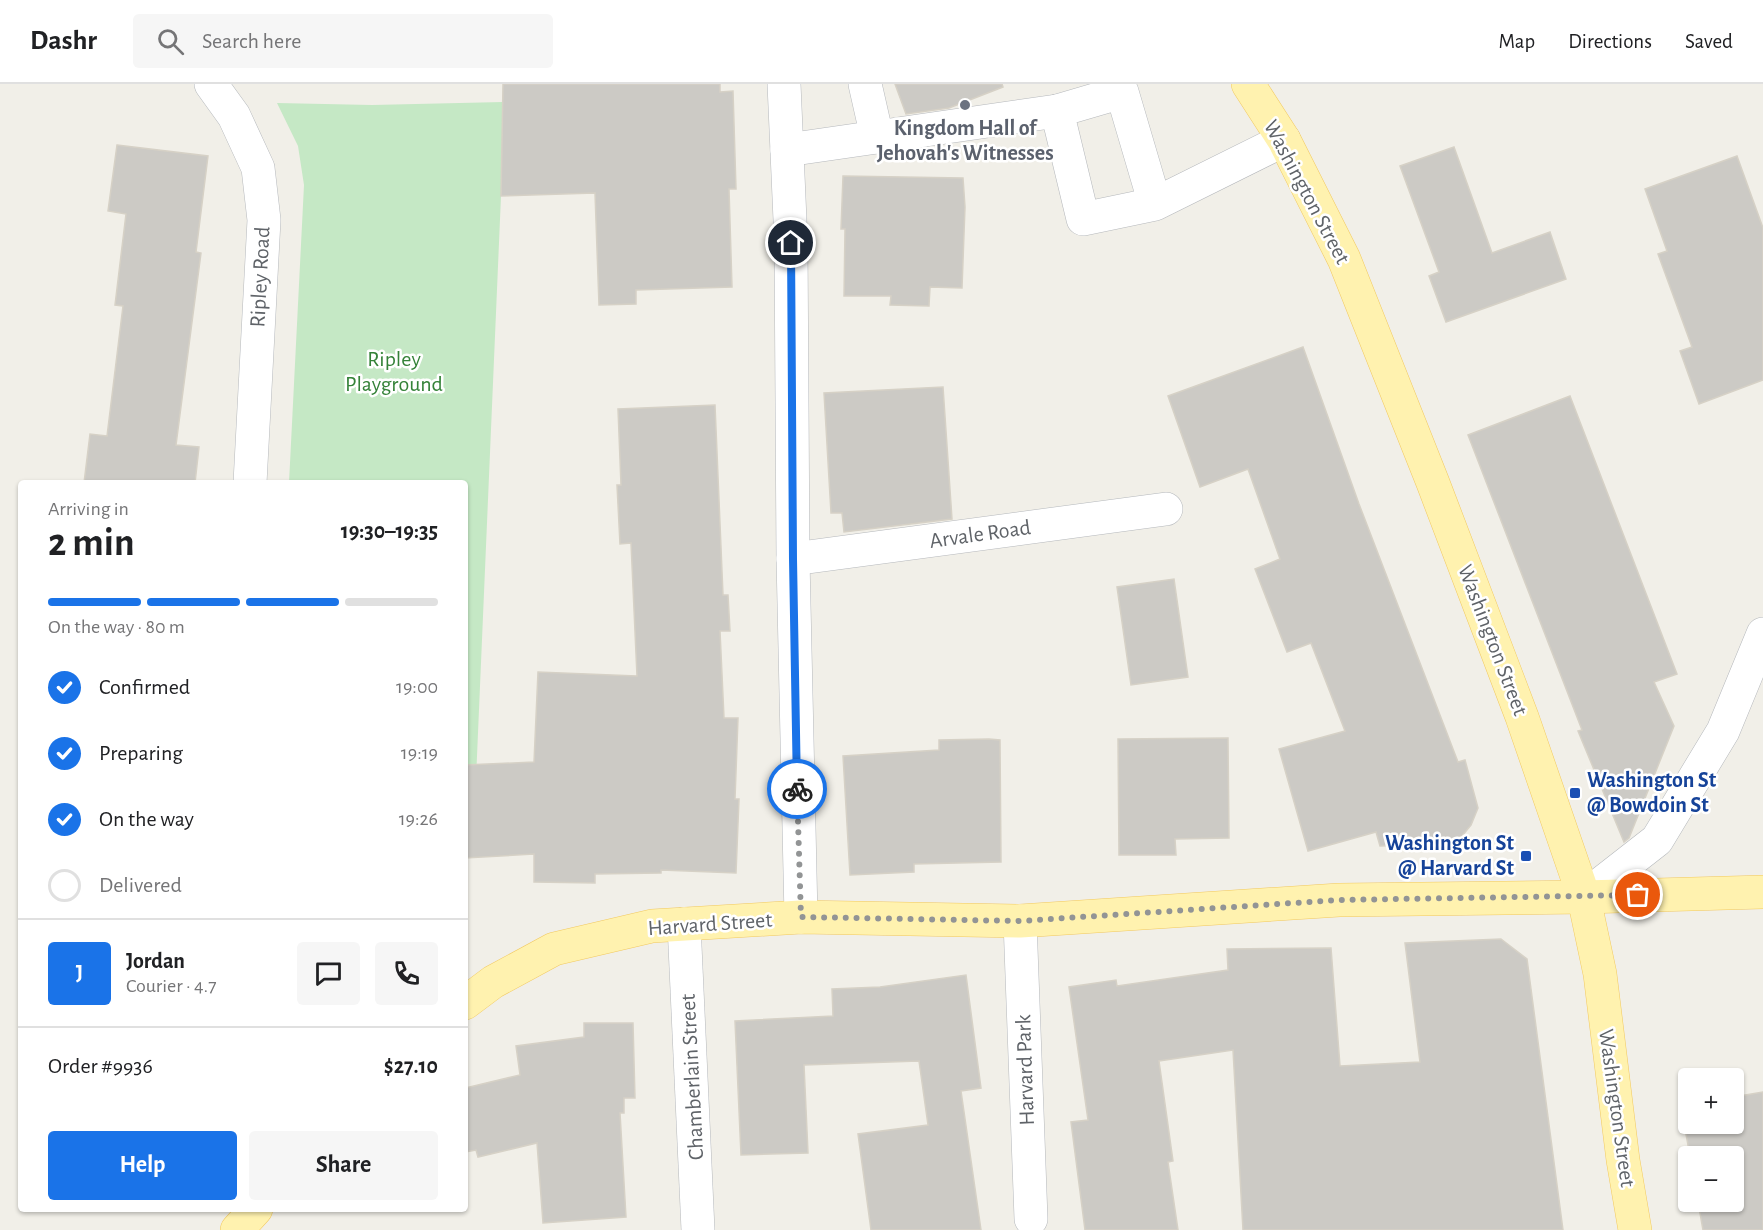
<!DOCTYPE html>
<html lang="en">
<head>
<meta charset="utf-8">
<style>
  :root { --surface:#fff; --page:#f6f6f6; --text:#202124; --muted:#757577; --line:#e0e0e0; --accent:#1a73e8 }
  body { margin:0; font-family:"Alegreya Sans",sans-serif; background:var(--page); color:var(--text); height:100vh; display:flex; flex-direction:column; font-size:22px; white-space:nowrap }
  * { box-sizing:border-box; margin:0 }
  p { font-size:20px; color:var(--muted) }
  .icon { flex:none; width:33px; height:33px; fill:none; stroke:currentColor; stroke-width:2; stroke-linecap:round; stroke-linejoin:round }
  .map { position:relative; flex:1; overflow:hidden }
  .details { position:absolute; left:18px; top:396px; width:450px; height:732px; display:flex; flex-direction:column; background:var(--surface); border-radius:6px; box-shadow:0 2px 4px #0004 }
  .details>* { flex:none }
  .controls { position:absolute; left:1678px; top:984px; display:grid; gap:12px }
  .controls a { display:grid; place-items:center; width:66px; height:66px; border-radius:6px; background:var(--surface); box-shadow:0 2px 4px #0004; font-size:30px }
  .pin { position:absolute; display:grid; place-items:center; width:51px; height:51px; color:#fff; margin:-26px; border:3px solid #fff; border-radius:50%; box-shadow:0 2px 6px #0007 }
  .courier { position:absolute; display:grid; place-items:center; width:60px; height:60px; margin:-30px; border:4px solid #1a73e8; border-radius:50%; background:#fff; color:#222; box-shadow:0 2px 8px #0007 }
  .overview em { font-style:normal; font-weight:700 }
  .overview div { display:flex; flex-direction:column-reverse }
  .overview { display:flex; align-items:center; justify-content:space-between; height:102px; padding:0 30px }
  h1 { font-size:39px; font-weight:700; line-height:45px }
  .bar { display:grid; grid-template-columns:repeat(4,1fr); gap:9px 6px; align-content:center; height:72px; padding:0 30px }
  .bar i { height:8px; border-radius:4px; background:var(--line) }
  .bar .on { background:var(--accent) }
  .bar p { grid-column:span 4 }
  .line { display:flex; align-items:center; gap:15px; padding:0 30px; border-top:2px solid var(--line) }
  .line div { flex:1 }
  .round { display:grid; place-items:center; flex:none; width:63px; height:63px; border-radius:6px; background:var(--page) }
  ol { padding:0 30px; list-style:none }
  li { display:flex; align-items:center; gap:18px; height:66px }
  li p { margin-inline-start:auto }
  li .icon { padding:6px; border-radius:50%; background:var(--accent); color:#fff; stroke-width:4 }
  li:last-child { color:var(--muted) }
  li i { width:33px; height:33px; border:3px solid var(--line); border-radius:50% }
  .action { display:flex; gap:12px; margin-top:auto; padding:12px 30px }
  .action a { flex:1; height:69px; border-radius:6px; background:var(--accent); color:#fff; font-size:24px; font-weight:700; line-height:69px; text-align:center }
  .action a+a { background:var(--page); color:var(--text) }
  header { display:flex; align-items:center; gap:36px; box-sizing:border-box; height:84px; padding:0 30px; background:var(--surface); border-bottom:2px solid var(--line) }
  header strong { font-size:28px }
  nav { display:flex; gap:33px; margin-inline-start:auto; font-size:21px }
  .search { width:420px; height:54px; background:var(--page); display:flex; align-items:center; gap:15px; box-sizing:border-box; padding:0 21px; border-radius:6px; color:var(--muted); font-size:22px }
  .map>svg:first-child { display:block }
</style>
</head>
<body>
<header>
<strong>Dashr</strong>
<div class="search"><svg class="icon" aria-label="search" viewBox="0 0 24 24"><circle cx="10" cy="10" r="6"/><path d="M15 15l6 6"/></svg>Search here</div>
<nav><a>Map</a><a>Directions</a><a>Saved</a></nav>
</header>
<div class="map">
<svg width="1763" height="1146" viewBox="0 0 1763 1146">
  <rect width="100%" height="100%" fill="#f1efe8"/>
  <path fill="#c5e8c5" d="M503,18L501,112L475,719L465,718V399H289L304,101L298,62L277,19L372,21Z"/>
  <g fill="#cccac5" stroke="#d6d1c6" stroke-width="1.5">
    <path d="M503,0H720V8L733,7L736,105H729L732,203L636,206V220L599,221L595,109L501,112Z"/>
    <path d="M895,0H1002L1003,3L949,24L906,30Z"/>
    <path d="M117,61L208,72L196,168L201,169L176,361L199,363L195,399H84L90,350L107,352L123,222L115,221L126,130L108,127Z"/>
    <path d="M1454,63L1492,169L1550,148L1566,195L1446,238L1429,192L1439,188L1400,82Z"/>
    <path d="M1737,72L1763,144V296L1699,320L1680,267L1692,263L1658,170L1667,167L1645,105Z"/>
    <path d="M843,92L963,94L965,123L962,204L930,203L929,222L890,221L891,212H844L845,145H841Z"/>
    <path d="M1303,263L1359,420L1458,678L1465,676L1478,724L1471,741L1462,752L1447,760L1380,762L1376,748L1308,767L1279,665L1345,647L1311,559L1287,568L1255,485L1280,475L1248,385L1200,403L1168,312Z"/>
    <path d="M943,303L952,435L844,448L842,429H831L824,309Z"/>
    <path d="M1570,312L1677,590L1654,598L1674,642L1629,754L1624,758L1578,647L1582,646L1468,351Z"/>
    <path d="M715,321L723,511H728L730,547H720L724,634H738L735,715H739L736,789L661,786V789L595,790V799L534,798V770L465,774V681L534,678L538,588L637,592L631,459L620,460L617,401H621L618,325Z"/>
    <path d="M1174,495L1188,593L1131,601L1117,503Z"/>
    <path d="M1228,654L1229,754L1175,755L1176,771H1119L1118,655Z"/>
    <path d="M989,655L1000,656L1001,778L914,780V788L850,791L843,672L939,666V656Z"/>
    <path d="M1501,855L1527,875L1563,1146H1243L1233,966L1159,977L1173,1077L1168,1078L1178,1146H1085L1071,1038L1088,1036L1069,903L1116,896L1117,902L1228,886L1227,865L1331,864L1340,982L1420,978L1405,859Z"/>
    <path d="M966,891L981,1004L961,1007L981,1146H871L858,1050L928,1041L919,977L804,981L808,1069L741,1071L735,937L833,932L832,905L880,903Z"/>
    <path d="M584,939H633L635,1014H624V1029H620L626,1133L543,1139L537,1059L478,1073L476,1066L465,1068V1004L520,991L516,962L584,953Z"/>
    <path d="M1763,1008V1146H1703L1698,1118H1734V1072H1690L1681,1023L1689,1022V1040H1734V1013Z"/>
  </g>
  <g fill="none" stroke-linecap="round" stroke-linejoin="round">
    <defs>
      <g id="minor">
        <path d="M211,0L234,32L258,84L264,136L250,399"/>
        <path d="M784,0L791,159L793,475L801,833"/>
        <path d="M865,0L877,53"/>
        <path d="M787,66L1057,27"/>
        <path d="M1155,120L1122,8L1057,27L1083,135L1155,120L1284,56"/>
        <path d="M793,475L1166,425"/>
        <path d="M1584,813L1657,756L1723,647L1763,550"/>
        <path d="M1020,837L1031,1135"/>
        <path d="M684,840L698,1146"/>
      </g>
      <g id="major">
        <path d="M1248,0L1284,56L1344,175L1433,399L1522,633L1583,810L1600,890L1623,1076L1635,1146"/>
        <path d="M465,919L493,898L554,865L652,842L801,833L1020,837L1339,816L1584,813L1763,808"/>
        <path d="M237,1146L256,1125"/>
      </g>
    </defs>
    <use href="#minor" stroke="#b5b8bc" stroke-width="34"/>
    <use href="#major" stroke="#f2c960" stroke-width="34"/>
    <use href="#minor" stroke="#fff" stroke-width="33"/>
    <use href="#major" stroke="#fff2af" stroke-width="33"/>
  </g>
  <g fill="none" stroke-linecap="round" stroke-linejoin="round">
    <path stroke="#929495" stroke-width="6" stroke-dasharray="0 10.8" d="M797,705L801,833L1020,837L1339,816L1638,811"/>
    <path stroke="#1a73e8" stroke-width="8" d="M791,159L793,475L797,705"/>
  </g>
  <circle fill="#6b7280" stroke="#fff" stroke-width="2" cx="965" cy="21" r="6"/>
  <g fill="#1a4fb4" stroke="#fff" stroke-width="2">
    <rect x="1569" y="703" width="12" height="12" rx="3"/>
    <rect x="1520" y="766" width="12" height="12" rx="3"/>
  </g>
  <g text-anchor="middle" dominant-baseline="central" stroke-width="5" stroke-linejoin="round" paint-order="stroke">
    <g font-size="22" font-weight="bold" fill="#5b616d" stroke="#fff">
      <text x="965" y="44">Kingdom Hall of<tspan x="965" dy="25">Jehovah's Witnesses</tspan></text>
    </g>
    <g font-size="22" fill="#5f6368" stroke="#fff">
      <text transform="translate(1307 108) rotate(62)">Washington Street</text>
      <text transform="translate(260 193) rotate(-87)">Ripley Road</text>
      <text transform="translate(980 450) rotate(-8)">Arvale Road</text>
      <text transform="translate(1493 556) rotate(69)">Washington Street</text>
      <text transform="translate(710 840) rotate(-4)">Harvard Street</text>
      <text transform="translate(1025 986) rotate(-92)">Harvard Park</text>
      <text transform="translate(692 993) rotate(-93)">Chamberlain Street</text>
      <text transform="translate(1617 1024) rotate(82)">Washington Street</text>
    </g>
    <g font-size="22" fill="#348238" stroke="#fff">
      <text x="394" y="275">Ripley<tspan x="394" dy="25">Playground</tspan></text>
    </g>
    <g font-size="22" font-weight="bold" fill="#164399" stroke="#fff" text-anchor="start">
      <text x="1587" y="696">Washington St<tspan x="1587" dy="25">@ Bowdoin St</tspan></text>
      <text x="1514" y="759" text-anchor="end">Washington St<tspan x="1514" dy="25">@ Harvard St</tspan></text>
    </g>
  </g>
</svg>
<div class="controls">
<a>+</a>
<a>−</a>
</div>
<div class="pin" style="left:1638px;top:811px;background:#ea580c"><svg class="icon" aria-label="bag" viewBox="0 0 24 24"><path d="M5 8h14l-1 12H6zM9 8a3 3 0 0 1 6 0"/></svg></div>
<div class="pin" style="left:791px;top:159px;background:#1f2937"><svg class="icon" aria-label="home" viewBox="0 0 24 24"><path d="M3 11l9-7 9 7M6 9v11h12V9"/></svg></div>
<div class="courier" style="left:797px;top:705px"><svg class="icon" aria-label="bike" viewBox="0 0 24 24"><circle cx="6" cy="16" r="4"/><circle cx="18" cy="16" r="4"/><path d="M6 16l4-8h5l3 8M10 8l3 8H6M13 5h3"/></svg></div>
<section class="details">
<div class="overview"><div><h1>2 min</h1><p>Arriving in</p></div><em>19:30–19:35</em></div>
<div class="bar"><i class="on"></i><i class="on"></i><i class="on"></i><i></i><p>On the way · 80 m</p></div>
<ol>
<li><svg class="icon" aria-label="check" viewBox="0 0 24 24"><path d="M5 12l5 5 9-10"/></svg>Confirmed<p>19:00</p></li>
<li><svg class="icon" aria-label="check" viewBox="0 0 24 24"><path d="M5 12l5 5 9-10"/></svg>Preparing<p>19:19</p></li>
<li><svg class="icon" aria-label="check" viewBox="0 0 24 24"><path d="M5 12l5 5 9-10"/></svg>On the way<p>19:26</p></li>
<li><i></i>Delivered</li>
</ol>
<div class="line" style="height:108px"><b class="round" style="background:var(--accent);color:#fff">J</b><div><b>Jordan</b><p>Courier · 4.7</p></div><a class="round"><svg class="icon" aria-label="chat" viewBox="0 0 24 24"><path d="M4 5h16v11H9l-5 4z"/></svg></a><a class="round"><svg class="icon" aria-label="phone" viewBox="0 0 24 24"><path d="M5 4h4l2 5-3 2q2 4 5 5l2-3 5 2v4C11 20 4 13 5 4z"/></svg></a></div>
<div class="line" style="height:78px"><div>Order #9936</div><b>$27.10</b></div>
<div class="action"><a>Help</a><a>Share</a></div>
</section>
</div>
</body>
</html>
